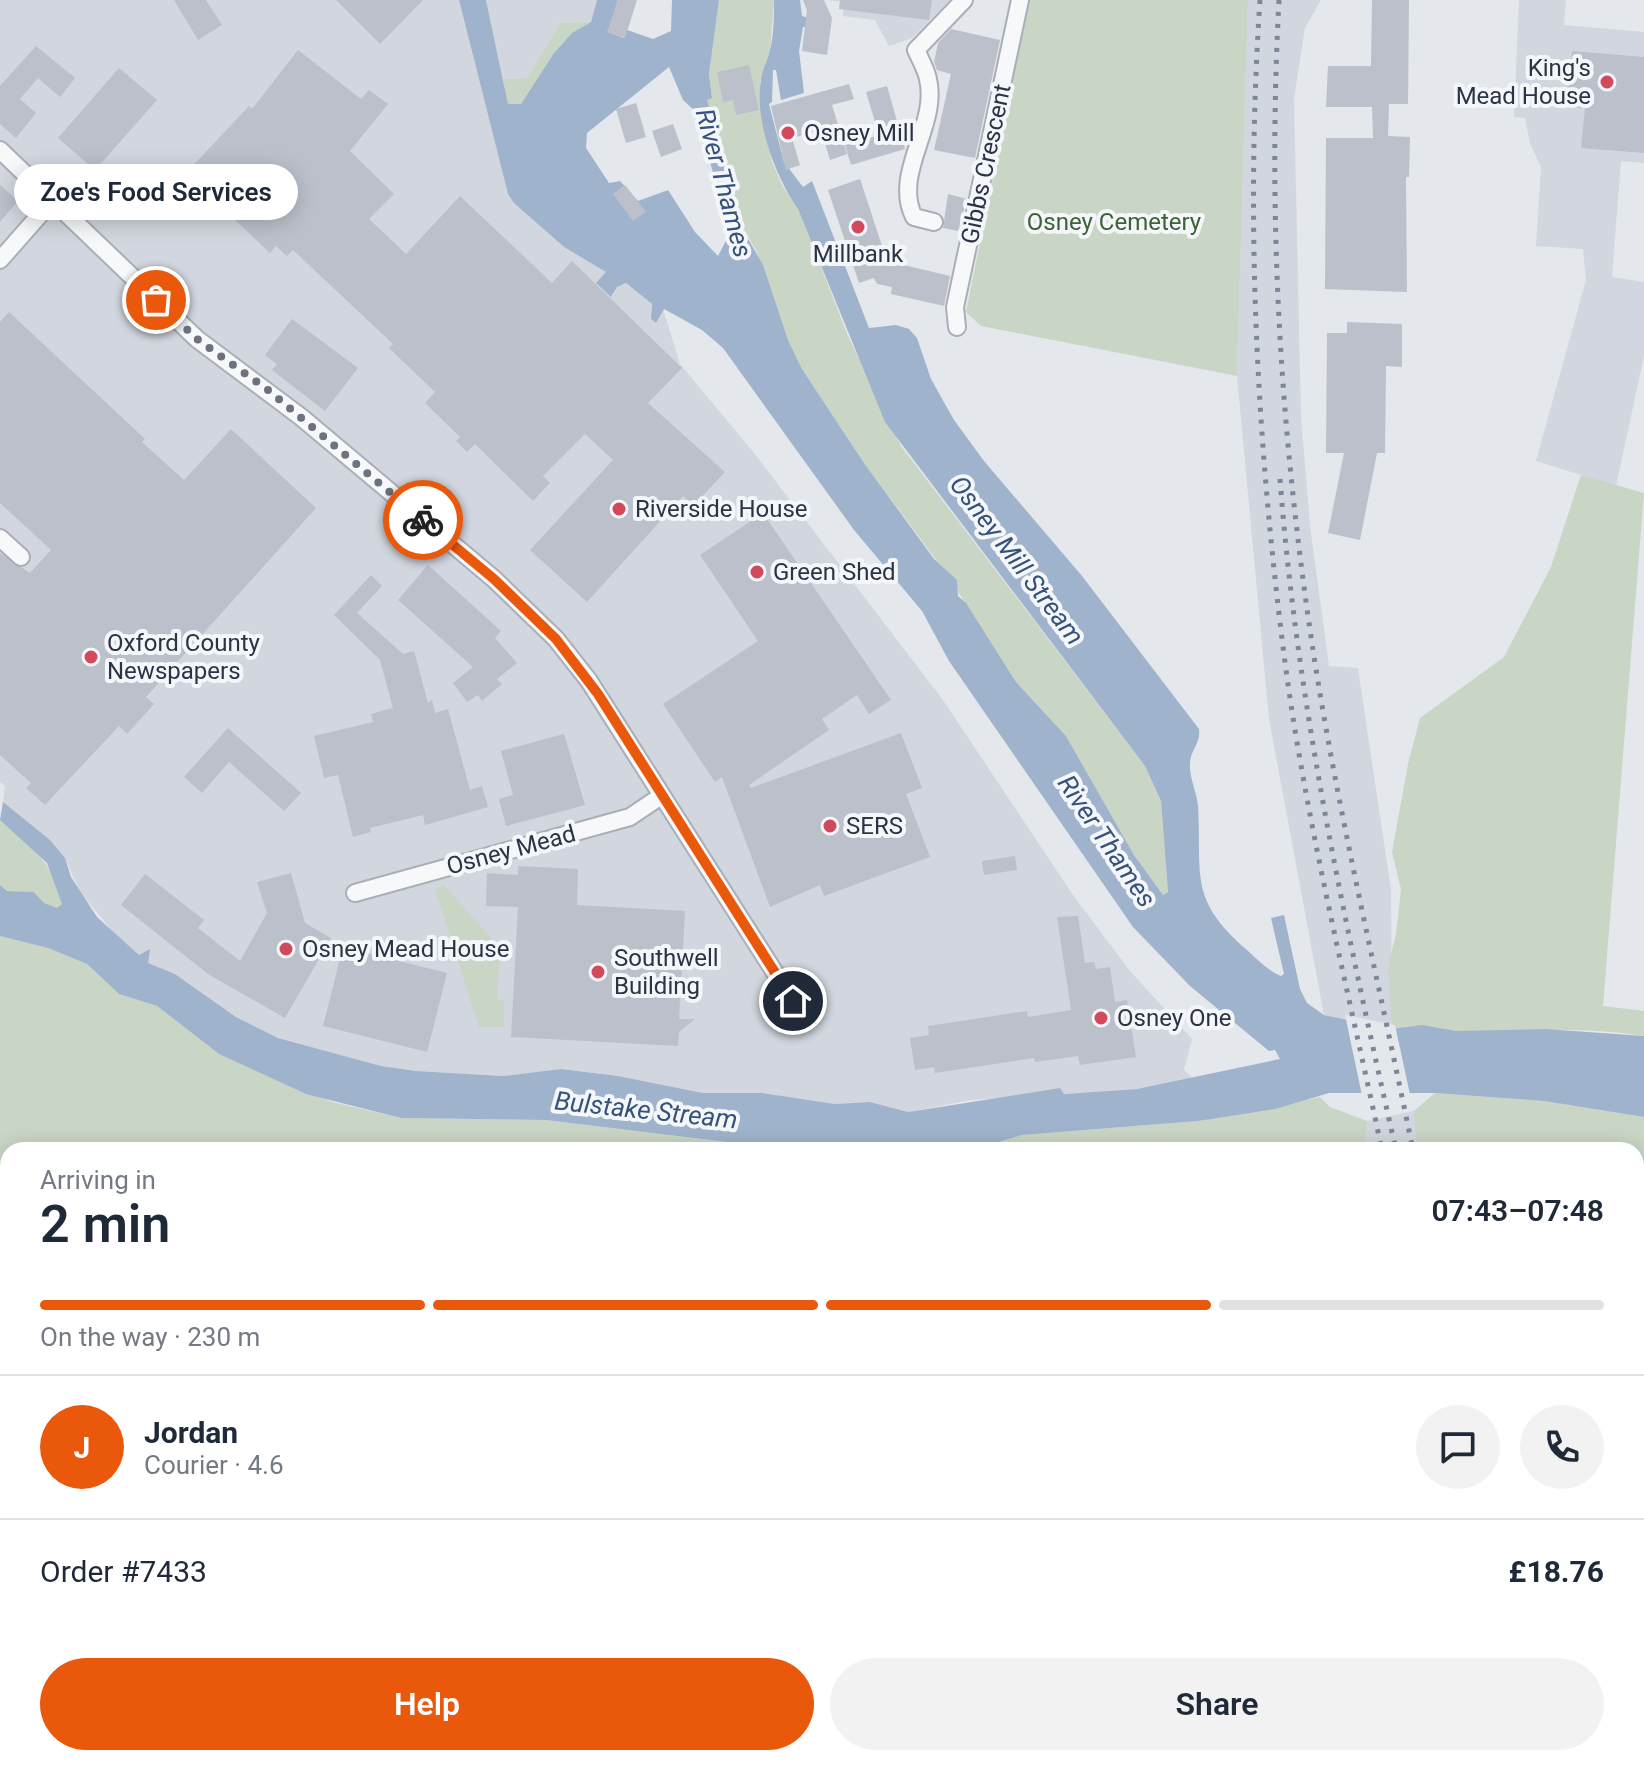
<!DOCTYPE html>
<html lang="en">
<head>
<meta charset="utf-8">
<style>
  :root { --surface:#fff; --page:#f2f2f3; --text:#1f2937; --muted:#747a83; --line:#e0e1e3; --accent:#ea580c }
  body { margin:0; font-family:Roboto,sans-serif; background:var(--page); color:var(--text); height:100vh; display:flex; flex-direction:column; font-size:30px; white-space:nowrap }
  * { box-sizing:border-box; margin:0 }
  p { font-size:26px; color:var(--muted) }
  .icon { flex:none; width:44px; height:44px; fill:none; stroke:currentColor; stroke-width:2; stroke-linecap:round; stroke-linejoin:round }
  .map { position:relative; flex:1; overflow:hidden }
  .drawer { position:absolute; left:0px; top:1142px; width:1644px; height:624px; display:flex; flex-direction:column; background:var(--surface); border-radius:24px 24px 0 0; box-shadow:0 4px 20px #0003 }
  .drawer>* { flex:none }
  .pin { position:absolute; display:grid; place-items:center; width:68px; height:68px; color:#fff; margin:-34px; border:4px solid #fff; border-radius:50%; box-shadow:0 2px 8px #0007 }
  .courier { position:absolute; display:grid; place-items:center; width:80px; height:80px; margin:-40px; border:6px solid #ea580c; border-radius:50%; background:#fff; color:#222; box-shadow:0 2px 10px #0007 }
  .bubble { position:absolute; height:56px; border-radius:28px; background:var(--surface); box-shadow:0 4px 20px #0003; font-size:26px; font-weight:600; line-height:56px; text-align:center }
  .head em { font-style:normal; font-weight:600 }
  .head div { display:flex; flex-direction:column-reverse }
  .head { display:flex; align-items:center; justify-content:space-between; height:136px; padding:0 40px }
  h1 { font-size:52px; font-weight:600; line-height:60px }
  .bar { display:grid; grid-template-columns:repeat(4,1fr); gap:12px 8px; align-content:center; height:96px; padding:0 40px }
  .bar i { height:10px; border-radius:6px; background:var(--line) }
  .bar .active { background:var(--accent) }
  .bar p { grid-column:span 4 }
  .line { display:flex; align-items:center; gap:20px; padding:0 40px; border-top:2px solid var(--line) }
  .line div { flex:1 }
  .round { display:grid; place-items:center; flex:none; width:84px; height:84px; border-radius:42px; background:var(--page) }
  .primary-button { display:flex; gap:16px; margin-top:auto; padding:16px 40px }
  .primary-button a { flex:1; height:92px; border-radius:48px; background:var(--accent); color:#fff; font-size:32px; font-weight:600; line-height:92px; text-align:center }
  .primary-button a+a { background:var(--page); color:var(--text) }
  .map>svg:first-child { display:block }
</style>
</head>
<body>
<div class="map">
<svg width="1644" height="1766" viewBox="0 0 1644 1766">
  <rect width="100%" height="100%" fill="#e4e7ec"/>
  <g fill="#d2d6de">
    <path d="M0,0H459L508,194L564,247L607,272L612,297L617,287L626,283L652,304L651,319L656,323L663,309L680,364L754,453L943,700L1073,895L1130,971L1192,1039L1184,1070L1193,1079L1137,1089L971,1100L908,1112L870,1102L835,1104L762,1093H703L618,1076L562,1069L503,1076L416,1071L381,1066L278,1038L236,1017L175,974L147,963L119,939L80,892L65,858L3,802L5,786L0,782Z"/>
    <path d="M486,0H597L591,22L560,23L527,78L503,79Z"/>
    <path d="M827,0H950L912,38L889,46L875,20L843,16L844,2Z"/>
    <path d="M1248,0H1321L1305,28L1294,98L1301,417L1310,526L1329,666L1358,668L1391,890L1392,1029L1324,1015L1269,719L1237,376Z"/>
    <path d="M1519,0H1566L1564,25L1644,32V163L1621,161L1612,277L1644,282V356L1616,486L1536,461L1586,280L1583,249L1536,246L1541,167L1530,143L1525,118L1514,117Z"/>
    <path d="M1414,1111L1422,1150H1366L1367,1121Z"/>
    <path d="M1475,1758H1554L1556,1766H1477Z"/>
  </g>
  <g fill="#c9d6c5">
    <path d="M719,0H774L770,50L760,82L763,122L772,162L783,187L798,208L848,336L901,446L1145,766L1161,801L1168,892L1163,895L1134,855L1066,736L1016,682L948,576L864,463L802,369L788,340L756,250L743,228L706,99L712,98L709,74Z"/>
    <path d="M1029,0H1248L1237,376L981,326L966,312Z"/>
    <path d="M591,22L572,33L554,53L521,104H507L503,79L527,78L560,23Z"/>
    <path d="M1581,475L1644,493L1603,1006L1644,1011V1036C1583,1026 1521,1032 1459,1031C1433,1030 1421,1026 1392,1029L1388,966L1396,934L1401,889L1392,852L1408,764L1420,718L1504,657L1551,567Z"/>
    <path d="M0,820C32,848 52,859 62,904L58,909L44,903L34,892L7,891L0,885Z"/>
    <path d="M444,885L500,948L497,1000L504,1001V1027H479L435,889Z"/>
    <path d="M0,936L48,948L87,964L119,994L157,1006L219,1054L332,1102L401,1118L546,1120L793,1150H8V1300L0,1288Z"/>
    <path d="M1435,1093L1544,1101L1644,1117V1766H1549L1547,1758H1636V1150H1417L1414,1111Z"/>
    <path d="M1320,1097L1330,1107L1367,1121L1366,1150H971L1022,1135L1198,1121Z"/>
    <path d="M0,1335L8,1348V1758H250L254,1766H0Z"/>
    <path d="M277,1758H1475L1477,1766H282Z"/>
  </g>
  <path fill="#9fb4cc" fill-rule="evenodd" d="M459,0H486L508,104H521L554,53L572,33L591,22L597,0H618L608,32L624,38L627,30L653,39L671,31L672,0H719L709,74L712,98L707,100L742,228L763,265L788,340L802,369L864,463L934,559L957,580L958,596L966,603L1016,682L1066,736L1134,855L1163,895L1168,892L1161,801L1145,766L885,422L798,209C775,176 754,120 761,80C762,69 768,60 770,50C774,33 774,17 774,0H800L802,16L831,24L830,30L803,27L799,51L804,93L781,100L776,70H773L772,102L769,104L784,162L803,187L812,181L869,328L896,325L909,329L917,338L931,379L954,420L984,461L1082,576L1199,729C1201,744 1190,750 1190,764C1189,777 1197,793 1198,806C1202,876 1188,899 1247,950C1257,959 1268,971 1281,976L1284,974L1271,918L1284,915L1300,989L1307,1003L1324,1015L1392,1029L1422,1025L1456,1031L1545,1029L1644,1036V1117L1544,1101L1435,1093H1329L1275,1109L1198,1121L1022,1135L971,1150H793L546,1120L401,1118L306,1094L219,1054L157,1006L119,994L87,964L48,948L0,936V885L7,891L34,892L44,903L57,908L62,904L47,863L0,820L3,802L50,840L65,858L71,877L97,917L139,955L150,949L148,963L175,974L236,1017L278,1038L381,1066L416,1071L503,1076L561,1069L618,1076L703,1093H762L835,1104L870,1102L908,1112L1060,1088L1064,1094L1137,1089L1280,1059L1275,1050L1269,1051L1190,986L1133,927L949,661L922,611L854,530L723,348L702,330L664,309L656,323L651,319L652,304L626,283L617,287L611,297L596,283L606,272L564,247L514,203L508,194ZM669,67L683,100L696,112L730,233L718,256L695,232L668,190L638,201L620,181L609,183L586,148L587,133Z"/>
  <path fill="#e4e7ec" d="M1345,1015L1395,1025L1411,1099L1363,1100Z"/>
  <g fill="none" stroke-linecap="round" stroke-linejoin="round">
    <path stroke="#9fb4cc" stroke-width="5" d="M499,1766L512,1758"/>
  </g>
  <g fill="#bbc0ca">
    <path d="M174,0H206L222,25L198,40Z"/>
    <path d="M336,0H423L380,44Z"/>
    <path d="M618,0H637L625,38L607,32Z"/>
    <path d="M803,0H824L832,18L827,55L802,51L807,10Z"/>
    <path d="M840,0H932L929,20L839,9Z"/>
    <path d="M1372,0H1409L1408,104H1389L1388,136L1410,137L1409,177H1406L1407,292L1325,289L1326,138H1373L1372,107H1326L1328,66H1371Z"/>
    <path d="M951,29L1000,40L975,158L934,150L951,74L937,70L934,62L938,43Z"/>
    <path d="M36,46L75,78L60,97L38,78L20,99L36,113L16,138L0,124V86Z"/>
    <path d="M298,50L361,99L369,90L388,104L350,151L394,194L369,219L406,254L460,196L552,283L572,261L682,368L648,403L725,472L693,506L683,496L587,602L530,550L613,460L585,434L543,476L550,483L533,501L475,444L467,452L456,441L460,437L425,403L435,392L389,348L393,344L293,250L287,256L276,246L270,253L186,173L249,106L252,109Z"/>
    <path d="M1572,51L1644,57V153L1581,148L1585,108L1567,107Z"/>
    <path d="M749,65L759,110L736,115L733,100L723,102L717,72Z"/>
    <path d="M119,68L157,100L95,170L58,138Z"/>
    <path d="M849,84L854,99L832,105L847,154L830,160L821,130L792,138L800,165L786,170L771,106Z"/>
    <path d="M887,86L905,149L851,165L845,145L879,135L866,92Z"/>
    <path d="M636,103L646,137L626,143L616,109Z"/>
    <path d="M673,124L682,149L661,157L652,131Z"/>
    <path d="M860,179L887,261L950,276L944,306L891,294L892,287L877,284L874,278L859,283L828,190Z"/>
    <path d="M0,185L18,201L0,222Z"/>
    <path d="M625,185L646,212L633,221L613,194Z"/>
    <path d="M948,194L967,199L958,231L943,228Z"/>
    <path d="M9,312L145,439L142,442L184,480L231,429L316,508L146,697L154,704L127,734L119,726L45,805L26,788L31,783L0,755V553L30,573L51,550L0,503V322Z"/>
    <path d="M292,319L358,368L325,411L272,370L277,364L265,355Z"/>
    <path d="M1347,322L1402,324V367L1386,366L1385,453H1377L1360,540L1328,533L1344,453H1326L1327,333H1347Z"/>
    <path d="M763,513L891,700L869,714L857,695L822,719L829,730L749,785L751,788L901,733L922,788L906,794L930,857L824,896L820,885L770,907L722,777L715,782L663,704L758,641L700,555Z"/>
    <path d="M428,565L501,631L495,638L517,663L497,679L502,684L482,701L478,695L467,702L453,683L473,667L398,600Z"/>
    <path d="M371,575L382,586L357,613L403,654L414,651L428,703L432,700L435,713L448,709L470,790L482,786L488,807L425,825L423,815L370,828L371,832L353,837L338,775L324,778L314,736L373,722L371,714L393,708L380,660L334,615Z"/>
    <path d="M228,728L301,793L284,811L229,762L202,793L184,777Z"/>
    <path d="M564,734L585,805L506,826L499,799L513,795L501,751Z"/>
    <path d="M1015,856L1017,870L984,875L982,861Z"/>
    <path d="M518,866L578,869L577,905L685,911L679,1019H695L679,1032L678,1046L511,1037L518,907L486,906L487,873L518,875Z"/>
    <path d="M291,873L305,923L331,938L285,1018L208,974L121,905L145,874L204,920L198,928L240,961L267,913L257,882Z"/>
    <path d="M1078,916L1085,963L1094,962L1096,969L1110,967L1115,1002L1127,1000L1136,1057L1080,1065L1078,1056L1035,1062L1034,1058L935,1073L934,1067L915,1070L910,1038L929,1035L928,1026L1027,1011L1028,1017L1071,1010L1057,917Z"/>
    <path d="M343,947L447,973L427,1052L323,1026Z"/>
  </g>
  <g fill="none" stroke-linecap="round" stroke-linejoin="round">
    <defs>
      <g id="minor">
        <path d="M0,150L197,339L301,417L494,579L556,639L589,681L793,1001"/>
        <path d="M934,222L914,217C892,173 939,125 928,79C926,69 920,59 916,50L964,0"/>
        <path d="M0,260L52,201"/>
        <path d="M957,327L955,307L1020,0"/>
        <path d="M0,538L21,557"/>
        <path d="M355,893L630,817L661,796"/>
      </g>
    </defs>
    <use href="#minor" stroke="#a9aeb7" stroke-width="20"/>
    <use href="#minor" stroke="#f7f8fa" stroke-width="16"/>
    <g stroke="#7d8696" stroke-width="5" stroke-dasharray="4 8" stroke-linecap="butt">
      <path d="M1260,0C1245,222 1257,449 1286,670C1308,831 1348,990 1382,1150"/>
      <path d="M1279,0C1267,222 1281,444 1315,663C1341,827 1380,988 1413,1150"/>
      <path d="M1280,479C1297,705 1346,929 1396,1150"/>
      <path d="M1516,1758L1518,1766"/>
      <path d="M1542,1758L1544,1766"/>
    </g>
  </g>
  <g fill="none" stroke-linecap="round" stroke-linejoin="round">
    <path stroke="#6c737f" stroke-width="8" stroke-dasharray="0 14.4" d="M156,300L197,339L268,390L423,520"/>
    <path stroke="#ea580c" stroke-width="10" d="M423,520L494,579L556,639L598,694L793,1001"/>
  </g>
  <g fill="#d1495b" stroke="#f4f6f9" stroke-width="3">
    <circle cx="1607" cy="82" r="8"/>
    <circle cx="788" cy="133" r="8"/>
    <circle cx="858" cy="227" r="8"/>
    <circle cx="619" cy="509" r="8"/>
    <circle cx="757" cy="572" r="8"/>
    <circle cx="91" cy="657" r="8"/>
    <circle cx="830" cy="826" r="8"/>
    <circle cx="286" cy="949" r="8"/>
    <circle cx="598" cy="972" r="8"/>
    <circle cx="1101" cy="1018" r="8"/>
  </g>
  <g text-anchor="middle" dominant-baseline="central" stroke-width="8" stroke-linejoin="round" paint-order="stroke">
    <g font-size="24" fill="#2b3445" stroke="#f4f6f9" text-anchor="start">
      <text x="1591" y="68" text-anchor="end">King's<tspan x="1591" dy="28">Mead House</tspan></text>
      <text x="804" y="133">Osney Mill</text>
      <text x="858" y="254" text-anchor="middle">Millbank</text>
      <text x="635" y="509">Riverside House</text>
      <text x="773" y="572">Green Shed</text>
      <text x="107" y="643">Oxford County<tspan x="107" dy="28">Newspapers</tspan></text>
      <text x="846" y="826">SERS</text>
      <text x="302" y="949">Osney Mead House</text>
      <text x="614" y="958">Southwell<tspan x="614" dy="28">Building</tspan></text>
      <text x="1117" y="1018">Osney One</text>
    </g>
    <g font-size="24" fill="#2b3445" stroke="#f4f6f9">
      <text transform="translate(986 164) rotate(-78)">Gibbs Crescent</text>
      <text transform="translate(511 850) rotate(-15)">Osney Mead</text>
    </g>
    <g font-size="24" fill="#3f6138" stroke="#f4f6f9">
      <text x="1114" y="222">Osney Cemetery</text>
    </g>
    <g font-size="26" font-style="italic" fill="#34527a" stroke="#f4f6f9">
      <text transform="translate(724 183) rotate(75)">River Thames</text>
      <text transform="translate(1017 560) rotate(53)">Osney Mill Stream</text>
      <text transform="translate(1107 841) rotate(56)">River Thames</text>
      <text transform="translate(646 1110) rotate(6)">Bulstake Stream</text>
    </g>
  </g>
</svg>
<div class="pin" style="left:156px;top:300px;background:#ea580c"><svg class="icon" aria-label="bag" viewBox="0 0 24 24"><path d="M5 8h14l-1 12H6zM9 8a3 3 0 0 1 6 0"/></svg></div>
<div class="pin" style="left:793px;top:1001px;background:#1f2937"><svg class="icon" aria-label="home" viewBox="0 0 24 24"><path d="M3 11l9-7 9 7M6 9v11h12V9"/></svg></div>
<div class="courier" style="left:423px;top:520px"><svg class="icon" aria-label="bike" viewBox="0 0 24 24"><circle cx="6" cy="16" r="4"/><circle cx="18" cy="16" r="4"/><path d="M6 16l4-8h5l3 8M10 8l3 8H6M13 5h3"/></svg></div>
<div class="bubble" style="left:14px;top:164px;width:284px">Zoe's Food Services</div>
<section class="drawer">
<div class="head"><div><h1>2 min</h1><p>Arriving in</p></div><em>07:43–07:48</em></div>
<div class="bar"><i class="active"></i><i class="active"></i><i class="active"></i><i></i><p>On the way · 230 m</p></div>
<div class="line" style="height:144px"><b class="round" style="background:var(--accent);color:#fff">J</b><div><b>Jordan</b><p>Courier · 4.6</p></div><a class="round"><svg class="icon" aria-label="chat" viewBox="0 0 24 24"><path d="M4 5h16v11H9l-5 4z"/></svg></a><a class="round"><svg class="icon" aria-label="phone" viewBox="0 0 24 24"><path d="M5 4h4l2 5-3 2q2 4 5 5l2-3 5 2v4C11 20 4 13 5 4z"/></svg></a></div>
<div class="line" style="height:104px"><div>Order #7433</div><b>£18.76</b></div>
<div class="primary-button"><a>Help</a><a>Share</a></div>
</section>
</div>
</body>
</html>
